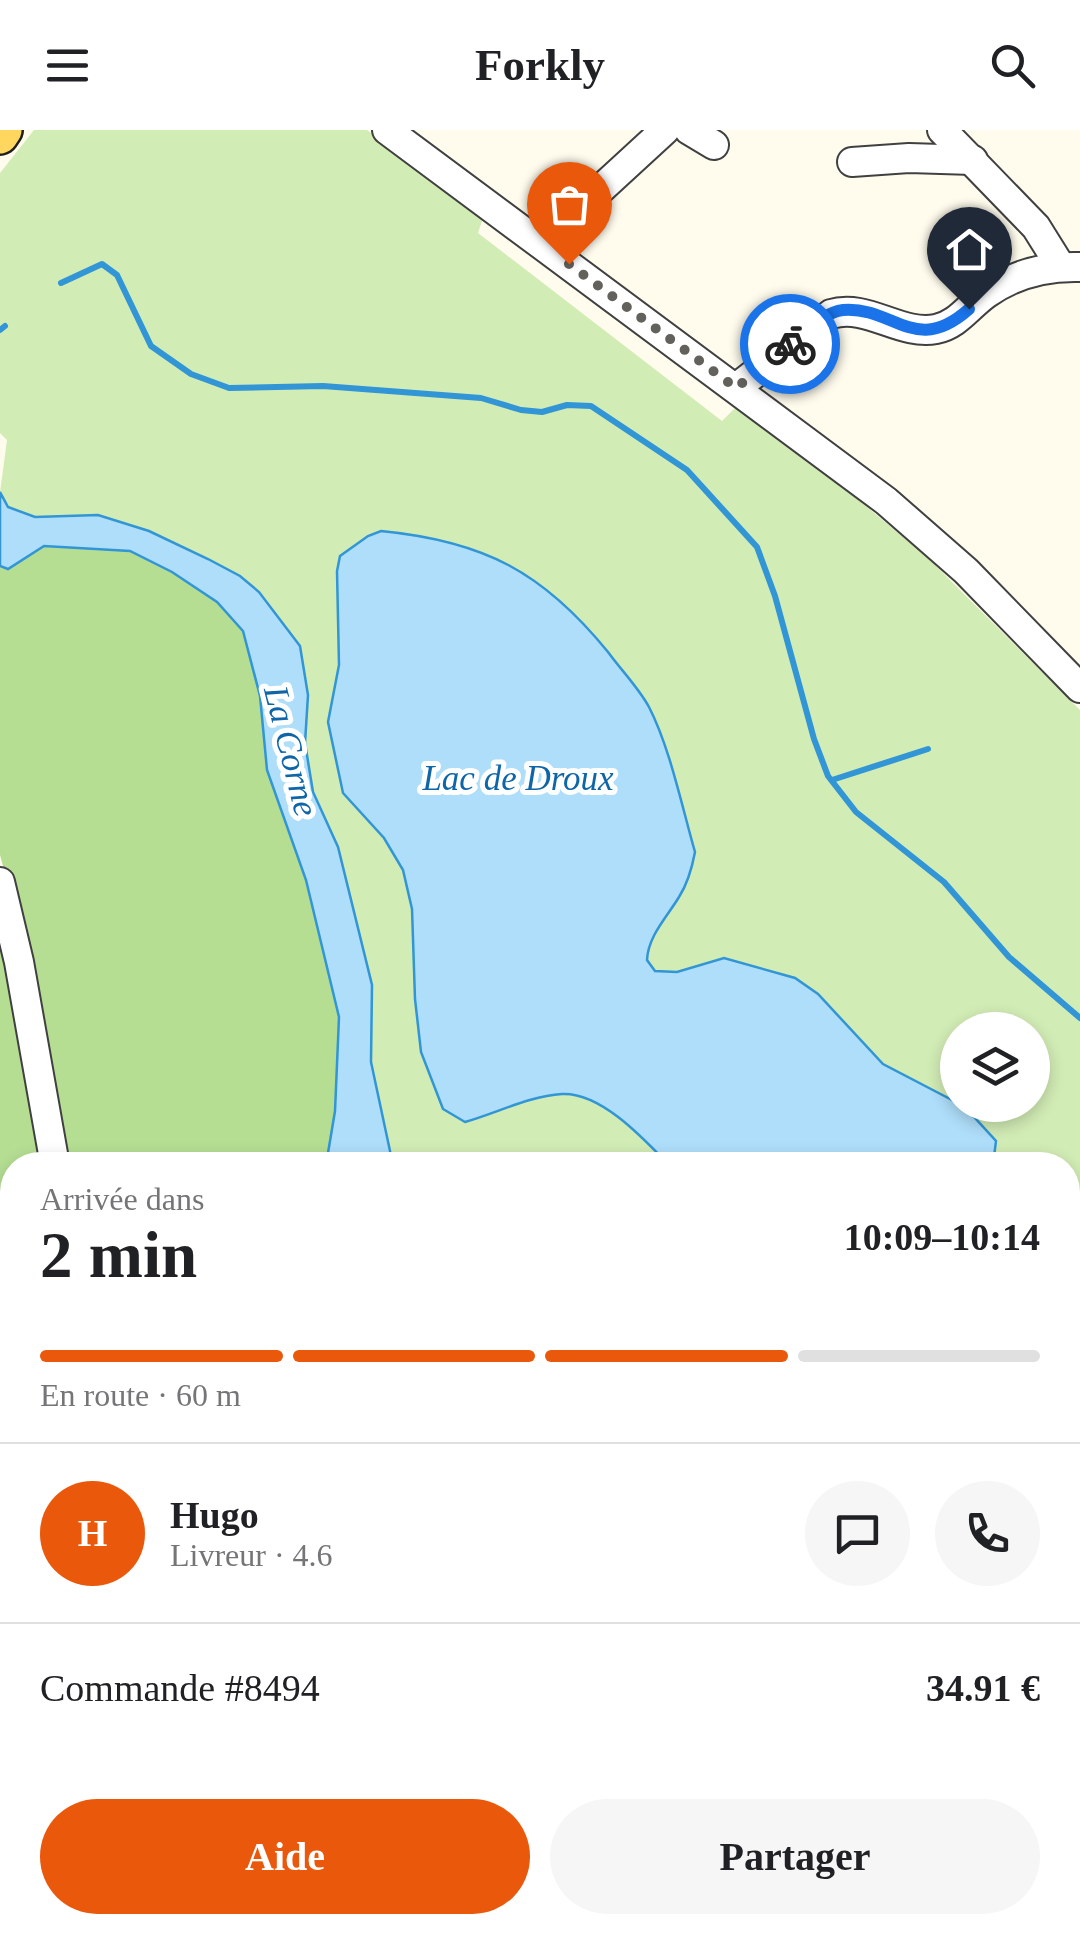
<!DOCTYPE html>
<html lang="fr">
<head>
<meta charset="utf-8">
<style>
  :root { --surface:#fff; --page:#f6f6f6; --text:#202124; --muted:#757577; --line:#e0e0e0; --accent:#ea580c }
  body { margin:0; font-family:"Times New Roman",serif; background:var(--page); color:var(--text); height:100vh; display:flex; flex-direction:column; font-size:38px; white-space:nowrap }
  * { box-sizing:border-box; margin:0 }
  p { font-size:32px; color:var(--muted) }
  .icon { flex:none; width:55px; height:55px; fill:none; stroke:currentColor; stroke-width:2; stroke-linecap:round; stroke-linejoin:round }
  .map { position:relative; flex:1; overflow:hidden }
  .side { position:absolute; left:0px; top:1022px; width:1080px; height:782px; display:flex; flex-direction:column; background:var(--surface); border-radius:40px 40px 0 0; box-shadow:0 5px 15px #0003 }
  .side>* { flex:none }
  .tools { position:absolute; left:940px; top:882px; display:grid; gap:20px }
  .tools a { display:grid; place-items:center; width:110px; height:110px; border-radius:50%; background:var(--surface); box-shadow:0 5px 15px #0003; font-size:50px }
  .pin { position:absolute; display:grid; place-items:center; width:85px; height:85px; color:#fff; margin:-102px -42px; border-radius:50% 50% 50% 0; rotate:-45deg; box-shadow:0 0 10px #0007 }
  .pin .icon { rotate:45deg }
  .courier { position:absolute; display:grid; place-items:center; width:100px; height:100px; margin:-50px; border:8px solid #1a73e8; border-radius:50%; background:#fff; color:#222; box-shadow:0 2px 12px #0007 }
  .head em { font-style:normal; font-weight:600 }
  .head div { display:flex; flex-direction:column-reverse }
  .head { display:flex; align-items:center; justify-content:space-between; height:170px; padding:0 40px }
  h1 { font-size:65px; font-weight:600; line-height:75px }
  .bar { display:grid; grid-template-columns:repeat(4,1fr); gap:15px 10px; align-content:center; height:120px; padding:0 40px }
  .bar i { height:12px; border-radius:8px; background:var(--line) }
  .bar .on { background:var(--accent) }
  .bar p { grid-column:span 4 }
  .line { display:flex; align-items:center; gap:25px; padding:0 40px; border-top:2px solid var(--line) }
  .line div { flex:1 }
  .round { display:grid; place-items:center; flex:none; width:105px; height:105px; border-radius:52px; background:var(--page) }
  .primary-button { display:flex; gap:20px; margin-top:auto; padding:20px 40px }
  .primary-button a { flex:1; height:115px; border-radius:60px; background:var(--accent); color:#fff; font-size:40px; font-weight:600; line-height:115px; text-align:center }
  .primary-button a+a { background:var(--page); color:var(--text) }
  header { display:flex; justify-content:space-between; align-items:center; height:130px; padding:0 40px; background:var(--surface); font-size:45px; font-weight:600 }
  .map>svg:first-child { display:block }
</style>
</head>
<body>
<header><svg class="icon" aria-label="menu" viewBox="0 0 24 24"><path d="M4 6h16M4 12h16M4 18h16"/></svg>Forkly<svg class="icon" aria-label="search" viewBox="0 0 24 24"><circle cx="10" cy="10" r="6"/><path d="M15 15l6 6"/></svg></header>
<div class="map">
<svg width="1080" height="1803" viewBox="0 0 1080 1803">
  <rect width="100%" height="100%" fill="#fffcee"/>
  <g fill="#f7f3cc">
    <path d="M12,1216V1679L0,1663V1217Z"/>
    <path d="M1080,1628V1803H1074L1068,1715V1634Z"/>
    <path d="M51,1793H251L223,1803H52Z"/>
  </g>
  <g fill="#d2ecb5" fill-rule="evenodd">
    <path d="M34,0H367L484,85L478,103L722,291L741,272L927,427L1080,580V1522L1068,1528V1035H570L562,1028L542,1035H393L371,932L372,855L338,717L313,662L305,613L308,565L259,462L240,446L149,401L98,385L35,387L8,377L0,362L7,310L0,303V43ZM958,900H1032V975H958Z"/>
    <path d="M513,1792H1016L1017,1803H487Z"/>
  </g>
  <g fill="#b5de93">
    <path d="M44,416L130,421L172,442L217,472L243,501L260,566L267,640L306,750L339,887L335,981L326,1035H66L20,798L0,725V436L9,439Z"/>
    <path d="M0,793L43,1035H12V1187H0Z"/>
    <path d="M0,1663L12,1679V1792L51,1793L52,1803H0Z"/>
    <path d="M619,1793V1792L738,1793L711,1803H594Z"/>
  </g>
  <g fill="#afdefa" stroke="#3195d6" stroke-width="2.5">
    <path d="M0,362L8,377L35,387L98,385L149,401L208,429L240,446L259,462L300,516L308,565L305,613L313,662L338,717L372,855L371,932L393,1035H326L335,981L339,887L306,750L267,640L260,566L243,501L217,472L172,442L130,421L44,416L8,439L0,436Z"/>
    <path d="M381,401C484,411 543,442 608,522C621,540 638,557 649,577C670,618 682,677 695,722C692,738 688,753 679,767C667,787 648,806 647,830L655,841L677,842L724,828L795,848L818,864L883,934L952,970L974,987L996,1011L993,1035H669C644,1009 601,962 562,964C529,966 497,983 465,992L443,979L421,922L415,869L412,779L403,740L384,708L343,663L328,592L339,535L337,441L340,426L368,406Z"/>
    <path d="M1068,1214L1080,1233V1315L1068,1323Z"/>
  </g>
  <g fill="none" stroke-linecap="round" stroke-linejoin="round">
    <g stroke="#3195d6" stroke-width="6">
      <path d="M61,153L102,134L117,145L151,216L191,244L229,258L323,256L481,268L521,280L542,282L567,275L591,276L687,340L757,417L775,466L814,609L828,646L856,682L944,752L1009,827L1080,888"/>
      <path d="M0,200L5,196"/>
      <path d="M832,650L928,619"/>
      <path d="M1068,1444L1080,1438"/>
    </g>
    <defs>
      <g id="minor">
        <path d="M387,0L886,371L966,441L1080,558"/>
        <path d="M689,0L714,15"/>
        <path d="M942,0L1036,97L1061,137"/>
        <path d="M852,32L909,28L973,30"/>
        <path d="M542,113L665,0"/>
        <path d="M736,258L831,184C867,173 900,206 936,199C957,195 968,177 986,164C1014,144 1046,136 1080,137"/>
        <path d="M0,752L19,832L55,1035"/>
        <path d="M0,1208H12"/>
      </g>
      <path id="major" d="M0,6L4,0"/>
    </defs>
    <use href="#minor" stroke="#404040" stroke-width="32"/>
    <use href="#major" stroke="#1e1e1e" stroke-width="40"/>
    <use href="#minor" stroke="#fff" stroke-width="28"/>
    <use href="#major" stroke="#ffd75e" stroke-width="35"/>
    <g stroke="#c71c25" stroke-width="6">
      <path d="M1068,1552L1080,1546"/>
      <path d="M433,1803L458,1792"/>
      <path d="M463,1803L488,1792"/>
    </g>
  </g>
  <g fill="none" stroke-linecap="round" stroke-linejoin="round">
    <path stroke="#62615c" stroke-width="10" stroke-dasharray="0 18" d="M569,134L736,258L790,214"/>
    <path stroke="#1a73e8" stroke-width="12" d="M790,214C805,203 824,182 843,180C894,176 915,227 969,179"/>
  </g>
  <g text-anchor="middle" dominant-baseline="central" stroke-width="10" stroke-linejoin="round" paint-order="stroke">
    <g font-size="35" font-style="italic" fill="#0e66a8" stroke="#fff">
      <text transform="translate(291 621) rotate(76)">La Corne</text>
      <text x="518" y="648">Lac de Droux</text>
    </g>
  </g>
</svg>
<div class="tools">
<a><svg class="icon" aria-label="layers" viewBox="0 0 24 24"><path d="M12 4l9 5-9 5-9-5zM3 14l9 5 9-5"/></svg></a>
</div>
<div class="pin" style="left:569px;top:134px;background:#ea580c"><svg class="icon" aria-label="bag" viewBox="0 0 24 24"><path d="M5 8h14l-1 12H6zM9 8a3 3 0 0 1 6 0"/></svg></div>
<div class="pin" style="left:969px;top:179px;background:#1f2937"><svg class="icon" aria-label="home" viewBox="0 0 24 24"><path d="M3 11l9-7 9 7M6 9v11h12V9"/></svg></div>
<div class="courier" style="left:790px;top:214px"><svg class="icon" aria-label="bike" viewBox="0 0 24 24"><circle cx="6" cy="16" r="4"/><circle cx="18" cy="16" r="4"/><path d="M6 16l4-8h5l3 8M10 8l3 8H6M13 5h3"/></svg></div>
<section class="side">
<div class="head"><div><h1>2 min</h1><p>Arrivée dans</p></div><em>10:09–10:14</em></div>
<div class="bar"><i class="on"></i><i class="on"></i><i class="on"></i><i></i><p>En route · 60 m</p></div>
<div class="line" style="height:180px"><b class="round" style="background:var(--accent);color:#fff">H</b><div><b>Hugo</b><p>Livreur · 4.6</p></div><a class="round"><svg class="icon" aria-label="chat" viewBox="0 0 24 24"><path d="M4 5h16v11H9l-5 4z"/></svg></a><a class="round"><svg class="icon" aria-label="phone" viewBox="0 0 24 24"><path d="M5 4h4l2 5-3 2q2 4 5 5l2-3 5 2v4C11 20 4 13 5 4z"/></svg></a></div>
<div class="line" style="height:130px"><div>Commande #8494</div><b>34.91 €</b></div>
<div class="primary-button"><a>Aide</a><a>Partager</a></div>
</section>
</div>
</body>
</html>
